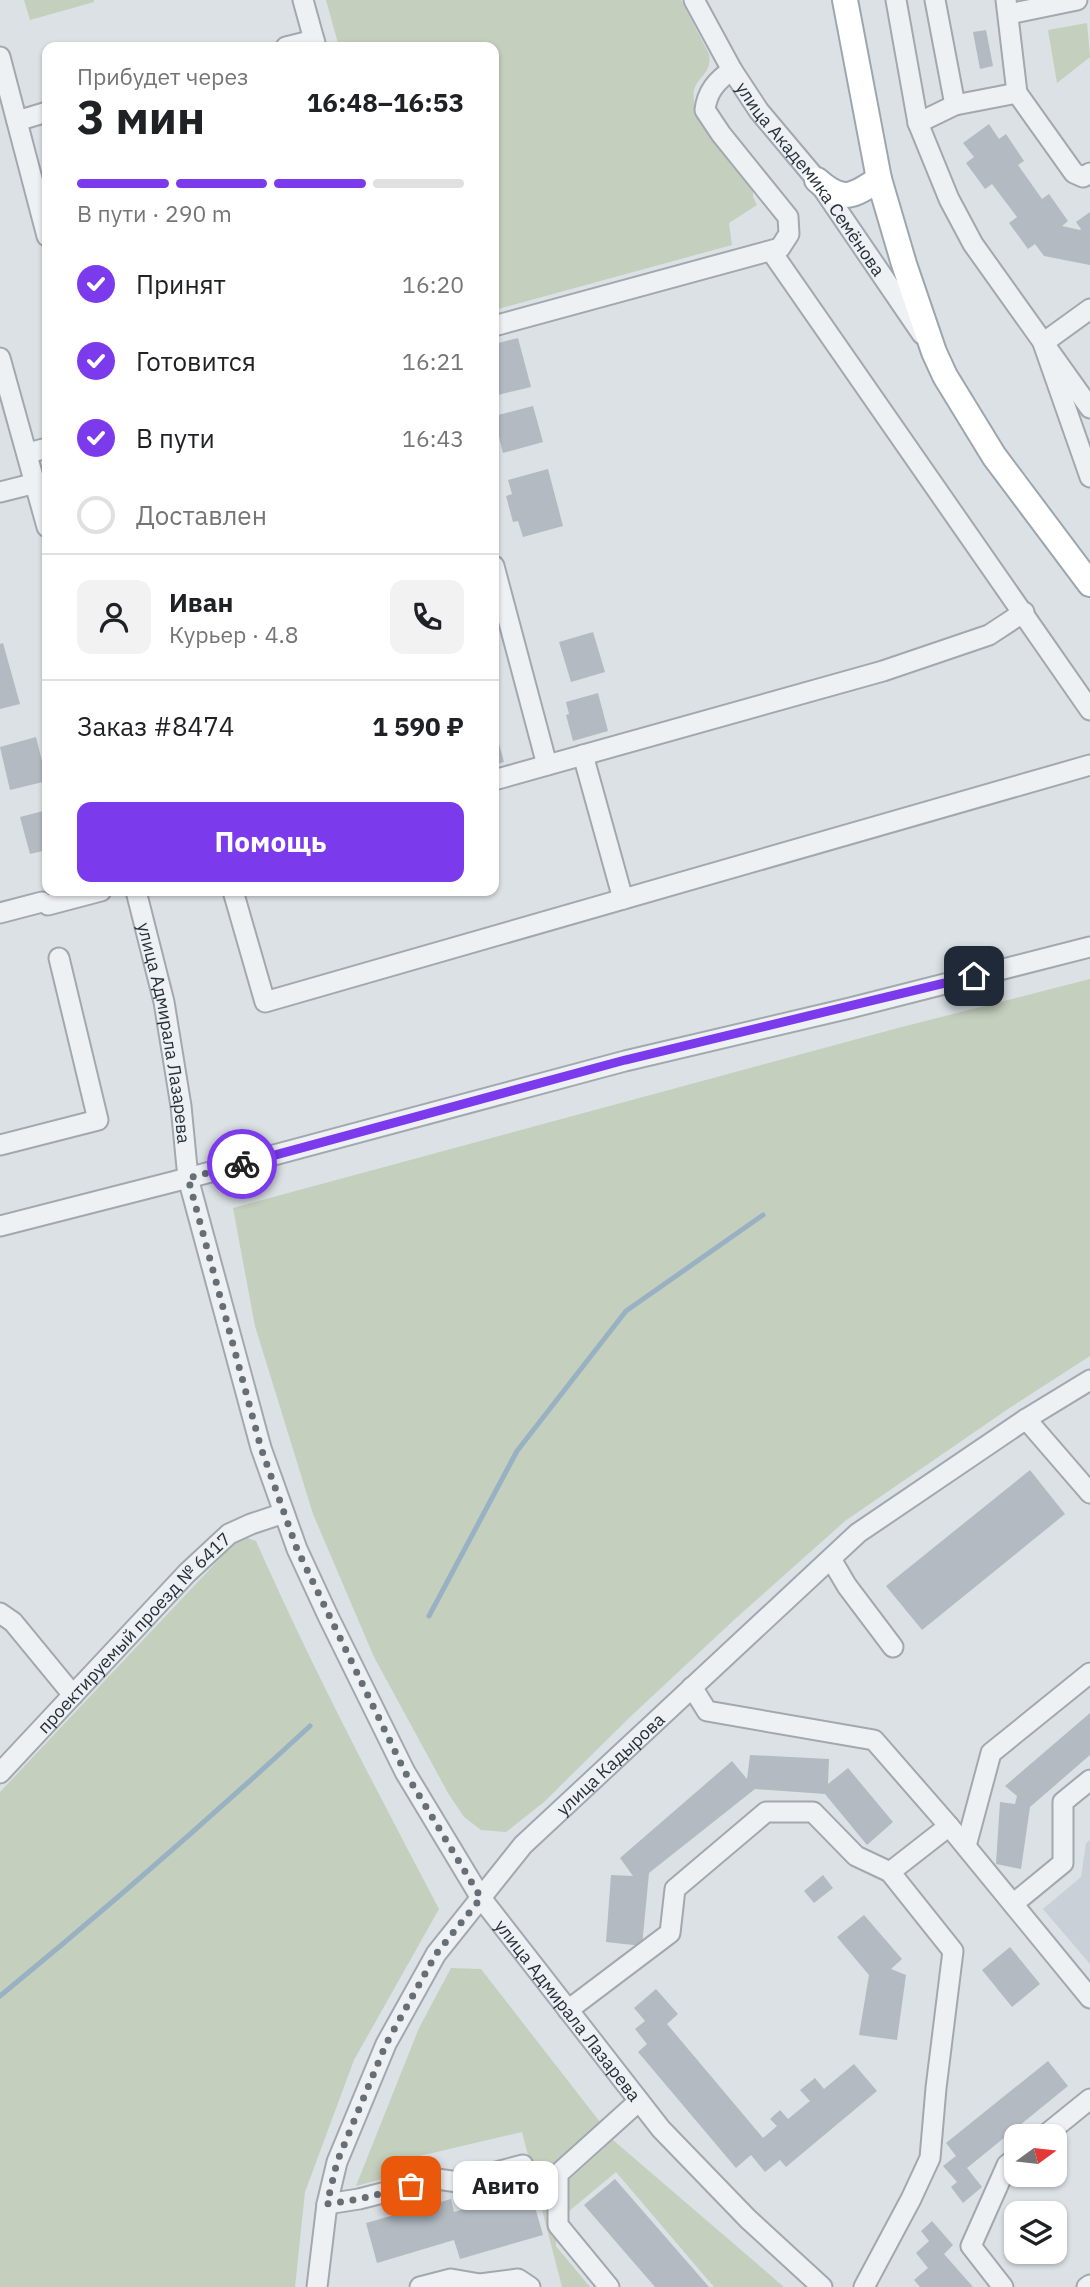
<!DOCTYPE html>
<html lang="ru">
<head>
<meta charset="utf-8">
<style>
  :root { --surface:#fff; --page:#f2f2f2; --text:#202124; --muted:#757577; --line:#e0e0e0; --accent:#7c3aed }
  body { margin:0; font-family:"IBM Plex Sans",sans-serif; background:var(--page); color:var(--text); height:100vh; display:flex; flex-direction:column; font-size:26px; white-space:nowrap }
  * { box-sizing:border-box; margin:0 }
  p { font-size:23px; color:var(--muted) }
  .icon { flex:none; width:38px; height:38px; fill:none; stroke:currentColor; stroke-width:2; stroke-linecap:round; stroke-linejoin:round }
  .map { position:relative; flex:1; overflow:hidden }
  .drawer { position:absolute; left:42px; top:42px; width:457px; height:854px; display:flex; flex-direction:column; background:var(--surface); border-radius:14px; box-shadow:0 2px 5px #0004 }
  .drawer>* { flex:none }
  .needle { width:46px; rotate:75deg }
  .tools { position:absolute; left:1004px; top:2124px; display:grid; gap:14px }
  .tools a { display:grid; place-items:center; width:63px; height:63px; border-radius:14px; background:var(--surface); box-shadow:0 2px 5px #0004; font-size:35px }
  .pin { position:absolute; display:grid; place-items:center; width:60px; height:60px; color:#fff; margin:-30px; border-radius:14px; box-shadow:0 4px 10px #0006 }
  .courier { position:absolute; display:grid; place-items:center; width:70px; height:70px; margin:-35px; border:5px solid #7c3aed; border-radius:50%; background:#fff; color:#222; box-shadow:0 2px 9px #0007 }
  .bubble { position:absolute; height:49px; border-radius:14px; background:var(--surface); box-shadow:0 2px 5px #0004; font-size:23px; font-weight:800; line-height:49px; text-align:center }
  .overview em { font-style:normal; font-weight:800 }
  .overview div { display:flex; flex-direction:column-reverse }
  .overview { display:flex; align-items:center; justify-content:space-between; height:119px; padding:0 35px }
  h1 { font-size:46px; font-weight:800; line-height:52px }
  .bar { display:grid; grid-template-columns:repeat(4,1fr); gap:10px 7px; align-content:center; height:84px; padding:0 35px }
  .bar i { height:9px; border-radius:5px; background:var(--line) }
  .bar .active { background:var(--accent) }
  .bar p { grid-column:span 4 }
  .line { display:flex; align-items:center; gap:18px; padding:0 35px; border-top:2px solid var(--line) }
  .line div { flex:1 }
  .round { display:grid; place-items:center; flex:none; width:74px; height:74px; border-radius:14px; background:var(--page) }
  ol { padding:0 35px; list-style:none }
  li { display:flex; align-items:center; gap:21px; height:77px }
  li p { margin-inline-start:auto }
  li .icon { padding:7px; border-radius:50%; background:var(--accent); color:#fff; stroke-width:4 }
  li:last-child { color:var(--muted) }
  li i { width:38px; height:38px; border:4px solid var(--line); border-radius:50% }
  .primary-button { display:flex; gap:14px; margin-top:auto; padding:14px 35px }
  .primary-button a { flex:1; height:80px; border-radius:14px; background:var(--accent); color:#fff; font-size:28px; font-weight:800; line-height:80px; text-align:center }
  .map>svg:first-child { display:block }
</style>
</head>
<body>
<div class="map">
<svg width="1090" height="2287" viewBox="0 0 1090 2287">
  <rect width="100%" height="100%" fill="#dce1e5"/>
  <path fill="#cad0d7" d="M1090,1840V1964L1043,1909L1081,1877L1086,1843Z"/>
  <g fill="#c4cfbd">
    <path d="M24,0H94V2L30,20Z"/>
    <path d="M326,0H681L709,54C714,82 681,76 699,116L753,184V197L757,205L729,223L732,245L494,310V47H339Z"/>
    <path d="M1087,23L1090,57L1057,83L1048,30Z"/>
    <path d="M1090,979V1356L1008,1409L845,1521L735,1619L629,1718L544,1802L506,1832L481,1830L464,1817L448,1793L374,1657L313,1514L255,1326L233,1208L898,1028Z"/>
    <path d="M241,1536L256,1541C311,1666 375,1787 439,1909L354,2060L305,2192L295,2287H0V1792Z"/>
    <path d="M451,1968L481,1969L600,2122L558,2163L556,2246L590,2287H562L522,2132L411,2158L413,2171L356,2186L419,2028Z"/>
    <path d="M613,2140L784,2287H714L616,2172L568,2212L569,2180Z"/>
  </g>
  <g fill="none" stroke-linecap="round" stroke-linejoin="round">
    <g stroke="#98b2c4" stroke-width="5">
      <path d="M429,1616L517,1451L626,1311L763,1215"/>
      <path d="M0,1996C106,1909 209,1819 310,1726"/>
    </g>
  </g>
  <g fill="#b3bac2">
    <path d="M986,30L993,66L980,69L973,32Z"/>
    <path d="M989,124L999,139L1006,134L1024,161L1018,165L1042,199L1049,194L1068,221L1062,226L1080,230L1081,229L1076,222L1090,212V265L1044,256L1035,244L1028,249L1009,223L1017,217L992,184L985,189L966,163L974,157L963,143Z"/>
    <path d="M518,338L531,387L494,396V344Z"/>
    <path d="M533,406L543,442L503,453L494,416Z"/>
    <path d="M548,469L563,526L523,537L518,521L513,522L506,496L512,494L508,480Z"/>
    <path d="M593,632L605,672L571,682L559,642Z"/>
    <path d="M3,643L20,704L0,709V644Z"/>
    <path d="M598,693L608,731L573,741L566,715L569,714L566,702Z"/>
    <path d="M494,725L504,762L494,765Z"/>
    <path d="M36,737L47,781L10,790L0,747Z"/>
    <path d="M47,810V850L30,854L20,817Z"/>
    <path d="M1030,1470L1065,1514L922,1630L886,1586Z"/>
    <path d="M1090,1713V1755L1030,1807L1021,1869L996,1864L1000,1802L1015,1804L1017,1796L1005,1786Z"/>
    <path d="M750,1755L829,1759L828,1784L848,1768L893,1822L867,1845L825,1794L755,1789L649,1873L642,1946L606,1942L611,1875L633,1876L620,1858L732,1761L747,1779Z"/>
    <path d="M823,1875L833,1888L814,1903L804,1891Z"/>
    <path d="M864,1915L902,1959L891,1969L906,1975L897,2040L859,2035L869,1975L837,1937Z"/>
    <path d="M1010,1947L1040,1984L1012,2007L982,1970Z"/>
    <path d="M656,1989L678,2014L667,2024L763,2138L777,2126L770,2119L780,2110L788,2119L810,2101L800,2090L815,2078L824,2089L854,2064L877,2091L786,2167L780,2160L765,2172L751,2155L736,2168L638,2052L647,2044L635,2029L645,2021L634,2008Z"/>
    <path d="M1048,2061L1068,2086L967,2168L982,2187L963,2203L951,2187L957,2182L943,2166L956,2156L946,2143Z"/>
    <path d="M615,2179L709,2287H655L584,2205Z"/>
    <path d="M530,2190L543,2235L460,2259L454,2240L377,2263L366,2223L451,2199L454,2212Z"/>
    <path d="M932,2221L953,2245L944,2254L973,2287H920L914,2280L928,2268L916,2253L929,2241L921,2231Z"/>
  </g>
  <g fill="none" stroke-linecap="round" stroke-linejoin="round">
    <defs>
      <g id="minor">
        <path d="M303,0L316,47"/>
        <path id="s1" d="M694,0L732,70L759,111L817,180L922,334"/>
        <path d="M896,0L918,123L949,199L973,244L1090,408"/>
        <path d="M935,0L955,105"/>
        <path d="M1006,0L1017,93L1074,173L1083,177L1090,173"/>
        <path d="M1009,14L1077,0"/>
        <path d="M286,47L314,40"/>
        <path d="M0,57L47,236"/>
        <path d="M17,121L47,112"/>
        <path d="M918,123L955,105L1017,93"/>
        <path d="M771,251L1090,710"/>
        <path d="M1090,309L1043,343L1090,477"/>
        <path d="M494,326L780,248L789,234L788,217L721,134L705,110C707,92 716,81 732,70"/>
        <path d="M0,358L47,527"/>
        <path d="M28,453L47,448"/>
        <path d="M0,492L36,483"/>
        <path d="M494,566L547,765"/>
        <path d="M583,755L623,899"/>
        <path d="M494,780L883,671L989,635L1024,612"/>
        <path id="s2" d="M136,891L164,1002L181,1106L188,1178L261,1448L297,1549L328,1616L405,1772L481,1898L661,2129L748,2219L822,2287"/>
        <path d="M233,891L265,1002L1090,765"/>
        <path d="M48,905L101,891"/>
        <path d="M0,913L42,902"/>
        <path d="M0,1145L98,1120L59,958"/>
        <path d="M0,1226L188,1178L625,1061L850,1008L1090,947"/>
        <path d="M1026,1419L1090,1493"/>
        <path d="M831,1559L847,1586L893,1647"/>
        <path d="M0,1613L13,1622L73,1695"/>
        <path d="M692,1687L707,1711L874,1740L949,1826"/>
        <path id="s3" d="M0,1773L187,1573L229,1534L251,1524L284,1513"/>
        <path d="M966,1846L991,1753L1090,1673"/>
        <path d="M1013,1904L1063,1863V1802L1090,1780"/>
        <path d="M568,2010L670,1933L675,1889L766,1812H813L856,1856L890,1872"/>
        <path d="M1043,2137L1090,2099"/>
        <path d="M327,2204L359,2199L437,2179L458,2182L523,2165"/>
        <path id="s4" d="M317,2287L327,2204L337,2162L386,2044L436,1954L523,1845L858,1533L1026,1419L1090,1380"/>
        <path d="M420,2287L451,2279L480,2284L518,2279L530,2287"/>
        <path d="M609,2287L558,2225V2174L639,2101"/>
        <path d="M864,2287L911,2199L930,2158L936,2088L953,1951L890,1872L949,1826L1090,1998"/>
        <path d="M1003,2287L971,2246L1007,2165L1017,2157"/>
        <path d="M1087,2287L1090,2285"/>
      </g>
      <g id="major">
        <path d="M845,0L879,179L904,264L934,352L945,376L994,456L1090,584"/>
        <path d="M817,180C843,203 852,197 879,179"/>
      </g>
    </defs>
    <use href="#minor" stroke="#a2a8af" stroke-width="23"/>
    <use href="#major" stroke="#9ca6b0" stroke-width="28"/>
    <use href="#minor" stroke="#eef1f4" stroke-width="19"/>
    <use href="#major" stroke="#fff" stroke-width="24"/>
  </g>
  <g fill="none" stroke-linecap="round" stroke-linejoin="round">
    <path stroke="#666e76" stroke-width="7" stroke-dasharray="0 12.6" d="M242,1164L188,1178L261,1448L297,1549L405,1772L481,1898L436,1954L386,2044L337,2162L327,2204L359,2199L411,2186"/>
    <path stroke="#7c3aed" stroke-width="9" d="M242,1164L625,1060L974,976"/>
  </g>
  <g text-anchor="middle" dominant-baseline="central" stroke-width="6" stroke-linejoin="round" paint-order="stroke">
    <g font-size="18" fill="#26303b" stroke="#ebeff3">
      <text stroke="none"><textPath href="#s1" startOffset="214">улица Академика Семёнова</textPath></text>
      <text stroke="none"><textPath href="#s2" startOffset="145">улица Адмирала Лазарева</textPath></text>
      <text stroke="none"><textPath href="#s3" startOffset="194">проектируемый проезд № 6417</textPath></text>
      <text stroke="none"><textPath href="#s4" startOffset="616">улица Кадырова</textPath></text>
      <text stroke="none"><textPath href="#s2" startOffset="1216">улица Адмирала Лазарева</textPath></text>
    </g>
  </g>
</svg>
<div class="tools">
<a><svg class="needle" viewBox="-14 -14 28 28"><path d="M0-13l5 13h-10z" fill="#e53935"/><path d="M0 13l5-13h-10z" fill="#757577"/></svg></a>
<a><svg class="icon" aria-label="layers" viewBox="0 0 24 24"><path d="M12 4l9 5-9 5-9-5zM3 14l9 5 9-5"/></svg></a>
</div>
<div class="pin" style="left:411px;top:2186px;background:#ea580c"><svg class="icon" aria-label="bag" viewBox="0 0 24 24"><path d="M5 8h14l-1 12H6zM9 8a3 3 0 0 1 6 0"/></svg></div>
<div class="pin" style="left:974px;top:976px;background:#1f2937"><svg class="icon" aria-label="home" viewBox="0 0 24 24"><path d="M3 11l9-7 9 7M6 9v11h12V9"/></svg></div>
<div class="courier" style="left:242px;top:1164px"><svg class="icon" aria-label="bike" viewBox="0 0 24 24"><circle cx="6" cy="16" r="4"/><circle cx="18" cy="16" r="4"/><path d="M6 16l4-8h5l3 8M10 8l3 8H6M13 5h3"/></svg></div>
<div class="bubble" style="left:453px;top:2161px;width:105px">Авито</div>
<section class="drawer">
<div class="overview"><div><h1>3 мин</h1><p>Прибудет через</p></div><em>16:48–16:53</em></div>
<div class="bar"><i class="active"></i><i class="active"></i><i class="active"></i><i></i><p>В пути · 290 m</p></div>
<ol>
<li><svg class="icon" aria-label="check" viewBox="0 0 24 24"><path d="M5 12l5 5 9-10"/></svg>Принят<p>16:20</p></li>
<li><svg class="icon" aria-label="check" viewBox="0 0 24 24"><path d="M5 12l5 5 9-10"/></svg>Готовится<p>16:21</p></li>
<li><svg class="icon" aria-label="check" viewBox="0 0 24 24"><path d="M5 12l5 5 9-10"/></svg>В пути<p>16:43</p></li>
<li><i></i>Доставлен</li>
</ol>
<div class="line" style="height:126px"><a class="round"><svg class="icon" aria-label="person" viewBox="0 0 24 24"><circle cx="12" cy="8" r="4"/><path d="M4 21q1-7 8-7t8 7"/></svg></a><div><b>Иван</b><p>Курьер · 4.8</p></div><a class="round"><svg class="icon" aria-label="phone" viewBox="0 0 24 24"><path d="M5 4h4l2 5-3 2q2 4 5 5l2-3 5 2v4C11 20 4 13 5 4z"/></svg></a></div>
<div class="line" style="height:91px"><div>Заказ #8474</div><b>1 590 ₽</b></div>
<div class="primary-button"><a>Помощь</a></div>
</section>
</div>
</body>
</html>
